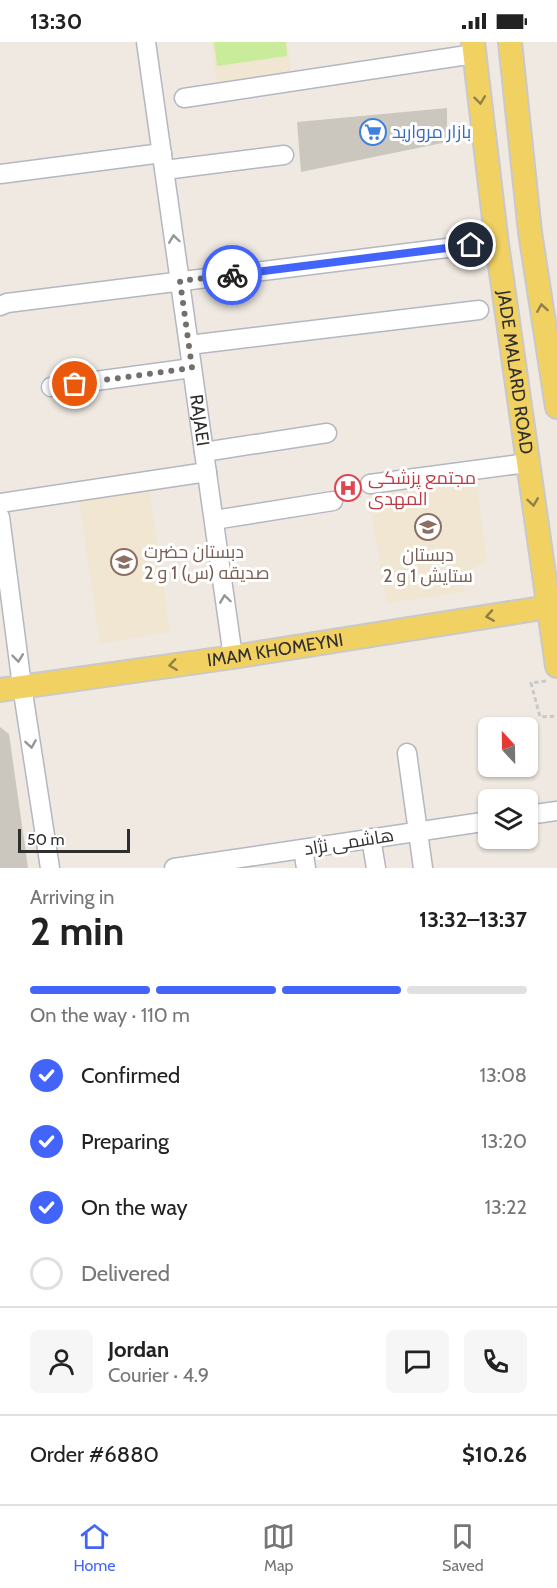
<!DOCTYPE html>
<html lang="en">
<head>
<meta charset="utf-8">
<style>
  :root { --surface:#fff; --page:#f6f6f6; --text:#222; --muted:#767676; --line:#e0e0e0; --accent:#4264fb }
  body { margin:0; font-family:Cabin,Cairo,sans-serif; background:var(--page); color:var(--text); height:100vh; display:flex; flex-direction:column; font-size:22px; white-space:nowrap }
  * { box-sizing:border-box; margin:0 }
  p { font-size:20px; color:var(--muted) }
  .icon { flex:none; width:33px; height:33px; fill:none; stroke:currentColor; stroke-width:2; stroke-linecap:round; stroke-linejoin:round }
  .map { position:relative; height:826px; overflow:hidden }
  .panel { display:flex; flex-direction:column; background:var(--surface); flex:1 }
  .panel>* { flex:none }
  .needle { width:39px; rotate:338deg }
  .fabs { position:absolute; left:478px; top:675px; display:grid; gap:12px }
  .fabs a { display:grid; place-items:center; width:60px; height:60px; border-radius:9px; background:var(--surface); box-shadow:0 2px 4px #0004; font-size:30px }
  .scale { position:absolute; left:18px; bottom:15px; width:112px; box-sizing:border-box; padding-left:6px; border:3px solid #2e2e2e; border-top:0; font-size:16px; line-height:21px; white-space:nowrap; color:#2e2e2e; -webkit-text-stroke:4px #fff; paint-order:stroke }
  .pin { position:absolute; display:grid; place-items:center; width:51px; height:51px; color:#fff; margin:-26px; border:3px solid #fff; border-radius:50%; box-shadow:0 2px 6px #0007 }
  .courier { position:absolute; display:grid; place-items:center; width:60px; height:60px; margin:-30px; border:4px solid #4264fb; border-radius:50%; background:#fff; color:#222; box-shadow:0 2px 8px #0007 }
  .summary em { font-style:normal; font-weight:700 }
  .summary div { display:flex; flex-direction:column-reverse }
  .summary { display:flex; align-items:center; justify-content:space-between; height:102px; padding:0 30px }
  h1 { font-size:39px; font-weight:700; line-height:45px }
  .bar { display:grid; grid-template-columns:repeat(4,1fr); gap:9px 6px; align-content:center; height:72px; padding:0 30px }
  .bar i { height:8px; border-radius:4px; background:var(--line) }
  .bar .on { background:var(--accent) }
  .bar p { grid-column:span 4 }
  .line { display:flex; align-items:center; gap:15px; padding:0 30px; border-top:2px solid var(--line) }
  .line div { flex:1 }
  .round { display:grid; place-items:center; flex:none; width:63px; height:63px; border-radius:9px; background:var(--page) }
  ol { padding:0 30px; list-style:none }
  li { display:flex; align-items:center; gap:18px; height:66px }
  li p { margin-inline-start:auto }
  li .icon { padding:6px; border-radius:50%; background:var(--accent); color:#fff; stroke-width:4 }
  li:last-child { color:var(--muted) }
  li i { width:33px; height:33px; border:3px solid var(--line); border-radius:50% }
  .status { display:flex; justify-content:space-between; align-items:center; height:42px; padding:0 30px; background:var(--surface); direction:ltr }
  .status svg { height:16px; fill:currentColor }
  .menu { display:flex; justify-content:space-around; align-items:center; height:84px; border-top:2px solid var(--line); background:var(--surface); font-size:16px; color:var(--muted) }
  .menu a { display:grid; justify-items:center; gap:3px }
  .menu .on { color:var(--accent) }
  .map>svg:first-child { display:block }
</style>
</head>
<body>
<div class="status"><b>13:30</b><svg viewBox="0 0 49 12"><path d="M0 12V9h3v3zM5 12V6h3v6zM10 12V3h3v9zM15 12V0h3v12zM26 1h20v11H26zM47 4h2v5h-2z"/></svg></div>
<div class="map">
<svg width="557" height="826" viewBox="0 0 557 826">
  <rect width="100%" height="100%" fill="#efe9e1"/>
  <g fill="#f0e6d1">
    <path d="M211,0H287L293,39L218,51Z"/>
    <path d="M476,435L487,519L462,532L464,550L387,561L368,452Z"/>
    <path d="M148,439L170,590L100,602L78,450Z"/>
  </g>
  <path fill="#c9ec9a" d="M214,0H286L287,14L217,24Z"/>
  <g fill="#cbc7bf">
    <path d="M447,66V100L301,130L297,80Z"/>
    <path d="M0,685L9,692L28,826H0Z"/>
  </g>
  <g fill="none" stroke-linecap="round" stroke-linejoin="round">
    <defs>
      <g id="minor">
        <path id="s1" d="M146,0L233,615"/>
        <path d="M184,56L474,12"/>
        <path d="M165,128L284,113"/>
        <path d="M0,132L162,111"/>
        <path d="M0,264L7,261L471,203"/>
        <path d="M189,303L479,268"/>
        <path d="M51,345L192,326"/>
        <path d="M204,410L327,391"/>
        <path d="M370,442L527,421"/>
        <path d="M0,461L207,430"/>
        <path d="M0,475L22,644L50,826"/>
        <path d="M214,478L333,459"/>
        <path d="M407,711L423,826"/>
        <path d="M528,773L557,769"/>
        <path d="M371,796L376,826"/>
        <path d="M303,807L306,826"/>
        <path d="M174,826L489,779"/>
      </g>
      <g id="major">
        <path id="s2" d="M473,0L497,202L557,624"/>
        <path d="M510,0L530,190L557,365"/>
        <path id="s3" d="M0,648L233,615L548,565"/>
      </g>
    </defs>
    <use href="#minor" stroke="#b4b7c1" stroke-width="21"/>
    <use href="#major" stroke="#c9c9c9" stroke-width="26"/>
    <path stroke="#c9c9c9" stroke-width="3" stroke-dasharray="4.5 3" stroke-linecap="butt" d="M546,639L531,641L540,675L557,674"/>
    <use href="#minor" stroke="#fff" stroke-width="18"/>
    <use href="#major" stroke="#f2d163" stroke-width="22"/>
  </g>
  <defs><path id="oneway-chevron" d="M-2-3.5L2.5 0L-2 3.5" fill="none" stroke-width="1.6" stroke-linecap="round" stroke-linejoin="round" transform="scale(1.5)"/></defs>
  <g stroke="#908048">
    <use href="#oneway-chevron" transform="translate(480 58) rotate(83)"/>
    <use href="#oneway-chevron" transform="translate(542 266) rotate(-99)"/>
    <use href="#oneway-chevron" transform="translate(533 460) rotate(82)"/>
    <use href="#oneway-chevron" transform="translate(490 574) rotate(171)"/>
    <use href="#oneway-chevron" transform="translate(173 623) rotate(172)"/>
  </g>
  <g stroke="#969696">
    <use href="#oneway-chevron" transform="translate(174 197) rotate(-98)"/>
    <use href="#oneway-chevron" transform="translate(225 557) rotate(-98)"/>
    <use href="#oneway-chevron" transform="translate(18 616) rotate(83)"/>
    <use href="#oneway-chevron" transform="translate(31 702) rotate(81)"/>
  </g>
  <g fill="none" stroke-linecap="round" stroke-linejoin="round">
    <path stroke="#726f6d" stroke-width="6" stroke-dasharray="0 10.8" d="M75,342L192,326L180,239L232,233"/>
    <path stroke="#4264fb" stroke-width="8" d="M232,233L471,203"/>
  </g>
  <defs>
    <symbol id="supermarket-ring" viewBox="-11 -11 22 22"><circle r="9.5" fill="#fff" stroke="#3f7fe0" stroke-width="1.5"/><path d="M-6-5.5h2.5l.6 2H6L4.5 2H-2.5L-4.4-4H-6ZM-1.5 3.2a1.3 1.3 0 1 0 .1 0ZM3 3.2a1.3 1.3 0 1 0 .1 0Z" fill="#3f7fe0"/></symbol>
    <symbol id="hospital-ring" viewBox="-11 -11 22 22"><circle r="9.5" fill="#fff" stroke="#e0444e" stroke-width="1.5"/><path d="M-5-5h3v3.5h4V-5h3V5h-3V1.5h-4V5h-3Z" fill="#e0444e"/></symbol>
    <symbol id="school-ring" viewBox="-11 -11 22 22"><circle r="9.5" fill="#fff" stroke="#8d6e63" stroke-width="1.5"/><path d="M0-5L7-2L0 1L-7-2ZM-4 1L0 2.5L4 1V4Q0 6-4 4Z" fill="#8d6e63"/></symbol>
  </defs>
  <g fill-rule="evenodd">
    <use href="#supermarket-ring" x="358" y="75" width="30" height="30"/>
    <use href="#hospital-ring" x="333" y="431" width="30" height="30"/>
    <use href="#school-ring" x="413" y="470" width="30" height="30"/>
    <use href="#school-ring" x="109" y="505" width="30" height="30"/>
  </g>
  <g text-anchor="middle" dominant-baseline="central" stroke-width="6" stroke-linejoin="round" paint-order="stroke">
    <g font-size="18" fill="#366cbe" stroke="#fff" text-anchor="start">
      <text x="392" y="90">بازار مروارید</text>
    </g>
    <g font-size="18" fill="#2e2e2e" stroke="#fff">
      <text stroke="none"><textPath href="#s2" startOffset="333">JADE MALARD ROAD</textPath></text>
      <text stroke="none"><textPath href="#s1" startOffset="382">RAJAEI</textPath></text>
      <text stroke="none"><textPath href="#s3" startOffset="278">IMAM KHOMEYNI</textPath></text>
      <text transform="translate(349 800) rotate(-9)">هاشمی نژاد</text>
    </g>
    <g font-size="18" fill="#be3a42" stroke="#fff" text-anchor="start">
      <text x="368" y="436">مجتمع پزشکی<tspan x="368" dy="21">المهدی</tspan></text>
    </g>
    <g font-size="18" fill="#785e54" stroke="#fff" text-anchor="start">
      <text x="144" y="510">دبستان حضرت<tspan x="144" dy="21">صدیقه (س) 1 و 2</tspan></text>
      <text x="428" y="513" text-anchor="middle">دبستان<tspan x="428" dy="21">ستایش 1 و 2</tspan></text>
    </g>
  </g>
</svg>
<div class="fabs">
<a><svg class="needle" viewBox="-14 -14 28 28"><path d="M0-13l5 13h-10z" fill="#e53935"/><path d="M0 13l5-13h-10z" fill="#767676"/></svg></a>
<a><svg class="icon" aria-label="layers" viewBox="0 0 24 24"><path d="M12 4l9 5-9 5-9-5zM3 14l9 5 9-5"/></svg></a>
</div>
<div class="scale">50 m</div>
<div class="pin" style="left:75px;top:342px;background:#ea580c"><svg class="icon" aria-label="bag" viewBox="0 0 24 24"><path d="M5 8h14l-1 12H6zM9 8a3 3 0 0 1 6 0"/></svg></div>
<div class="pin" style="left:471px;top:203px;background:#1f2937"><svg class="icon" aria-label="home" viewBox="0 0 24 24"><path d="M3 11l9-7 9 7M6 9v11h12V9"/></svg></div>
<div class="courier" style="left:232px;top:233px"><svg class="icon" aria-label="bike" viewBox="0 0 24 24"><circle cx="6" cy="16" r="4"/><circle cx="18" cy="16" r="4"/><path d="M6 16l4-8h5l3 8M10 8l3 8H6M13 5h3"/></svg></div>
</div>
<section class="panel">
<div class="summary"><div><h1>2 min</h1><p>Arriving in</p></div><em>13:32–13:37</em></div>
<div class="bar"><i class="on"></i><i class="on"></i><i class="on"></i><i></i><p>On the way · 110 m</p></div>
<ol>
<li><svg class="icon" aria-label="check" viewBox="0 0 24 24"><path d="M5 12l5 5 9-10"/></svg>Confirmed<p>13:08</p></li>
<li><svg class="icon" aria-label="check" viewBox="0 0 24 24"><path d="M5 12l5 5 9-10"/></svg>Preparing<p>13:20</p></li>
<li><svg class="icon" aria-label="check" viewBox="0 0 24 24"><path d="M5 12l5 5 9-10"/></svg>On the way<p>13:22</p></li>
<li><i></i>Delivered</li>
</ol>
<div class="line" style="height:108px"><a class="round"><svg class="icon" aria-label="person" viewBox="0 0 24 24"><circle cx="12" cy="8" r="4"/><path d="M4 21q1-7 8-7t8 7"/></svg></a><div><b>Jordan</b><p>Courier · 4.9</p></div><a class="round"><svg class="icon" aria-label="chat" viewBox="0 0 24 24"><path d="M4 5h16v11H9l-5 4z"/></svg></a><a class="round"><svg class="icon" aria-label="phone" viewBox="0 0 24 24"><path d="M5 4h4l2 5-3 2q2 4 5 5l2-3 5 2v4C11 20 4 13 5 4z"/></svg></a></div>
<div class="line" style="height:78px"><div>Order #6880</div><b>$10.26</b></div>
</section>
<nav class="menu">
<a class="on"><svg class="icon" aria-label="home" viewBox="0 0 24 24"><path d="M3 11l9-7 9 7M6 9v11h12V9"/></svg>Home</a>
<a><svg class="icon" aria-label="map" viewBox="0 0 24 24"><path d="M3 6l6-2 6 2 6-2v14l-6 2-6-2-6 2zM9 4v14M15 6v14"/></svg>Map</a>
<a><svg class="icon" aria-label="saved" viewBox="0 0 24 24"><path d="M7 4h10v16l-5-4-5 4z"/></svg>Saved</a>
</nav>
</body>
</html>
